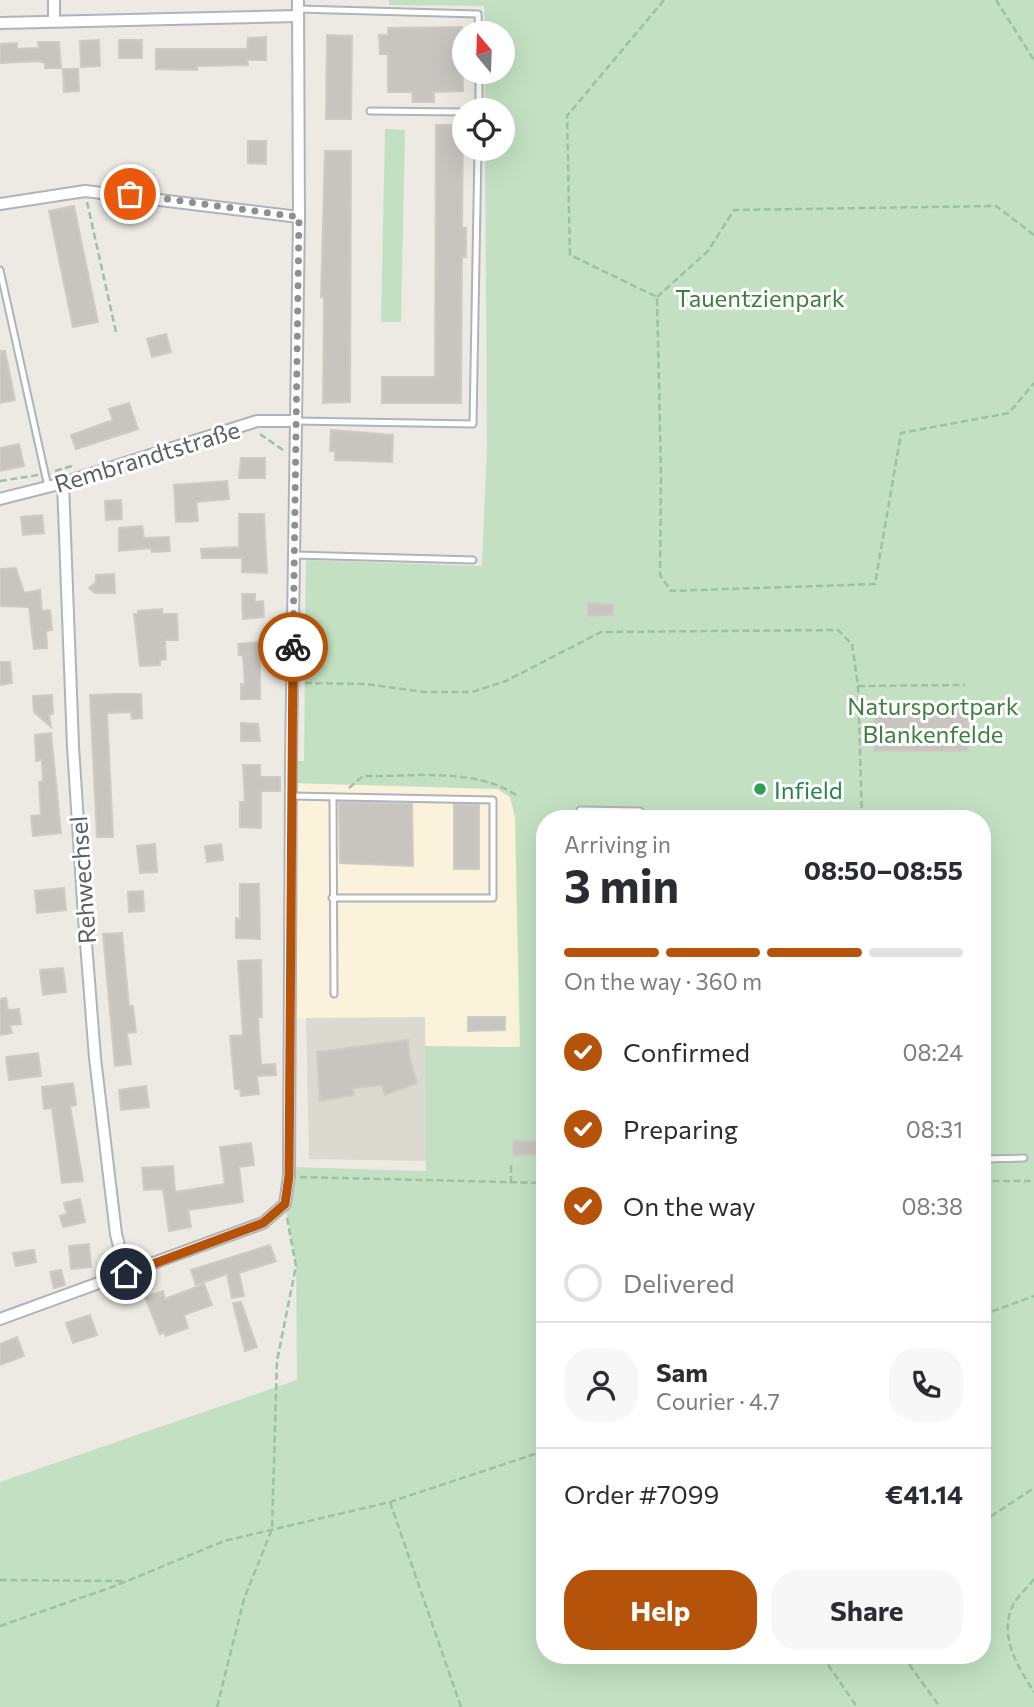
<!DOCTYPE html>
<html lang="en">
<head>
<meta charset="utf-8">
<style>
  :root { --surface:#fff; --page:#f7f7f7; --text:#2b2b33; --muted:#7c7c81; --line:#e1e1e2; --accent:#b45309 }
  body { margin:0; font-family:Commissioner,sans-serif; background:var(--page); color:var(--text); height:100vh; display:flex; flex-direction:column; font-size:26px; white-space:nowrap }
  * { box-sizing:border-box; margin:0 }
  p { font-size:23px; color:var(--muted) }
  .icon { flex:none; width:38px; height:38px; fill:none; stroke:currentColor; stroke-width:2; stroke-linecap:round; stroke-linejoin:round }
  .map { position:relative; flex:1; overflow:hidden }
  .side { position:absolute; left:536px; top:810px; width:455px; height:854px; display:flex; flex-direction:column; background:var(--surface); border-radius:28px; box-shadow:0 7px 28px #0002 }
  .side>* { flex:none }
  .needle { width:46px; rotate:341deg }
  .fabs { position:absolute; left:452px; top:21px; display:grid; gap:14px }
  .fabs a { display:grid; place-items:center; width:63px; height:63px; border-radius:50%; background:var(--surface); box-shadow:0 7px 28px #0002; font-size:35px }
  .pin { position:absolute; display:grid; place-items:center; width:60px; height:60px; color:#fff; margin:-30px; border:4px solid #fff; border-radius:50%; box-shadow:0 2px 7px #0007 }
  .courier { position:absolute; display:grid; place-items:center; width:70px; height:70px; margin:-35px; border:5px solid #b45309; border-radius:50%; background:#fff; color:#222; box-shadow:0 2px 9px #0007 }
  .head em { font-style:normal; font-weight:700 }
  .head div { display:flex; flex-direction:column-reverse }
  .head { display:flex; align-items:center; justify-content:space-between; height:119px; padding:0 28px }
  h1 { font-size:46px; font-weight:700; line-height:52px }
  .bar { display:grid; grid-template-columns:repeat(4,1fr); gap:10px 7px; align-content:center; height:84px; padding:0 28px }
  .bar i { height:9px; border-radius:5px; background:var(--line) }
  .bar .selected { background:var(--accent) }
  .bar p { grid-column:span 4 }
  .line { display:flex; align-items:center; gap:18px; padding:0 28px; border-top:2px solid var(--line) }
  .line div { flex:1 }
  .round { display:grid; place-items:center; flex:none; width:74px; height:74px; border-radius:28px; background:var(--page) }
  ol { padding:0 28px; list-style:none }
  li { display:flex; align-items:center; gap:21px; height:77px }
  li p { margin-inline-start:auto }
  li .icon { padding:7px; border-radius:50%; background:var(--accent); color:#fff; stroke-width:4 }
  li:last-child { color:var(--muted) }
  li i { width:38px; height:38px; border:4px solid var(--line); border-radius:50% }
  .action { display:flex; gap:14px; margin-top:auto; padding:14px 28px }
  .action a { flex:1; height:80px; border-radius:28px; background:var(--accent); color:#fff; font-size:28px; font-weight:700; line-height:80px; text-align:center }
  .action a+a { background:var(--page); color:var(--text) }
  .map>svg:first-child { display:block }
</style>
</head>
<body>
<div class="map">
<svg width="1034" height="1707" viewBox="0 0 1034 1707">
  <rect width="100%" height="100%" fill="#eceae3"/>
  <path fill="#faf2da" d="M291,783L497,789L510,797L515,816L520,1048L425,1046L288,1016Z"/>
  <path fill="#dcd9d1" d="M425,1017L426,1161L309,1159L306,1018Z"/>
  <g fill="#c3e1c2" fill-rule="evenodd">
    <path d="M389,0H1034V1707H0V1482L297,1380L296,1266L285,1204L289,1167L426,1171L425,1046L520,1047L515,817L510,797L497,789L291,783V761H304L306,560L482,566L487,446L485,149H502V110H485V72H502V33H485L484,6L389,5ZM544,819H982V1656H544Z"/>
    <path d="M385,129L405,130L401,322H381Z"/>
  </g>
  <g fill="#c8c5c0" stroke="#d0cbc2" stroke-width="2">
    <path d="M462,27L463,91L434,92V102H413L412,92H388V54H380L379,35H388V28Z"/>
    <path d="M327,35L352,36L351,119H326Z"/>
    <path d="M266,37V60H247L248,65L197,66V70L156,69V49H247L248,38Z"/>
    <path d="M99,40L100,66L81,67L80,41Z"/>
    <rect x="119" y="40" width="23" height="18"/>
    <path d="M38,42H59L61,68H45V63L39,61L0,63V44L17,43V49L39,48Z"/>
    <path d="M63,69H78L79,91L64,92Z"/>
    <path d="M436,125H463L462,228H466V257H462L461,403H382V377H435Z"/>
    <path d="M248,141H266V164L248,163Z"/>
    <path d="M325,151H351L350,402L323,403L324,297H321Z"/>
    <path d="M74,206L98,322L73,327L49,211Z"/>
    <path d="M166,334L171,352L152,357L147,339Z"/>
    <path d="M0,351H5L15,400L0,403Z"/>
    <path d="M129,403L138,429L76,449L71,435L113,420L109,409Z"/>
    <path d="M331,430L393,435L392,462L335,460V451H330Z"/>
    <path d="M19,444L24,466L0,471V448Z"/>
    <path d="M241,458H265V478H239Z"/>
    <path d="M227,481L229,499L196,502L198,521L176,522L174,485Z"/>
    <path d="M121,500L122,519L106,520L105,501Z"/>
    <path d="M239,514H264L267,573L242,572V558H202L201,549L239,547Z"/>
    <path d="M42,515L44,533L23,535L21,517Z"/>
    <path d="M142,526L144,538L169,537L170,551L152,552L151,548L119,551V528Z"/>
    <path d="M16,568L24,593L40,590L42,611L50,610L52,630L46,631L47,648L34,649L29,607L0,606V569Z"/>
    <path d="M114,574L115,593H95L89,588L96,582V575Z"/>
    <path d="M242,594H255V602L263,601L264,617L243,619Z"/>
    <path d="M588,603L613,604V615L588,616Z"/>
    <path d="M162,609V614H177L178,640H165L166,659L160,660V665L140,666L134,614H139L138,611Z"/>
    <path d="M259,642V646L276,644L277,656L260,658V699H241V684H245L243,655H239L238,644Z"/>
    <path d="M0,662H10L12,683L0,685Z"/>
    <path d="M115,694H141L142,718L132,719L131,712L107,713L113,837H97L90,695Z"/>
    <path d="M52,695L53,714H49L51,727L34,712L33,696Z"/>
    <rect x="874" y="713" width="94" height="38"/>
    <path d="M241,723L258,724L260,741H241Z"/>
    <path d="M51,733L61,833L33,836L31,816L41,815L39,782L43,781L42,760L36,761L35,735Z"/>
    <path d="M243,765H260V777H280V791H261V828L240,827V802H245Z"/>
    <path d="M339,802L412,804L413,866L340,863Z"/>
    <path d="M454,804L479,805V869H454Z"/>
    <path d="M155,844L157,872L140,873L137,846Z"/>
    <path d="M221,844L223,860L207,862L205,846Z"/>
    <path d="M240,884H259L260,939L236,938V918L240,919Z"/>
    <path d="M64,888L66,910L37,913L35,891Z"/>
    <path d="M143,891L144,911L129,912L128,892Z"/>
    <path d="M122,933L129,1006H133L136,1032L127,1033L131,1064L115,1066L103,934Z"/>
    <path d="M261,960L262,1017H258L261,1065L275,1064L276,1075L257,1076L259,1094L241,1096L240,1089H235L230,1036L243,1035L238,961Z"/>
    <path d="M63,968L66,992L43,995L40,970Z"/>
    <path d="M6,998L8,1010L19,1009L21,1024L10,1025L12,1033L0,1035V999Z"/>
    <path d="M468,1017H505V1030L468,1031Z"/>
    <path d="M408,1040L409,1055L417,1083L385,1095L382,1085L353,1088L354,1095L320,1101L317,1052Z"/>
    <path d="M38,1053L41,1076L9,1080L6,1057Z"/>
    <path d="M73,1083L76,1105L70,1106L83,1181L62,1183L52,1108L44,1109L42,1087Z"/>
    <path d="M146,1086L149,1107L121,1110L119,1090Z"/>
    <rect x="513" y="1141" width="31" height="14"/>
    <path d="M251,1143L254,1165L239,1167L243,1202L188,1210L191,1227L169,1231L163,1189L144,1190L142,1168L173,1166L175,1192L225,1184L220,1147Z"/>
    <path d="M80,1199L85,1222L63,1227L60,1216L67,1214L64,1203Z"/>
    <path d="M89,1244L91,1267L71,1269L69,1246Z"/>
    <path d="M270,1245L276,1261L239,1273L244,1296L232,1298L227,1274L196,1285L191,1270Z"/>
    <path d="M34,1250L36,1262L16,1266L13,1253Z"/>
    <path d="M61,1270L65,1285L54,1288L50,1272Z"/>
    <path d="M204,1284L212,1305L184,1315L188,1328L166,1336L164,1332L160,1334L145,1297L163,1291L165,1299Z"/>
    <path d="M241,1302L257,1347L245,1351L233,1303Z"/>
    <path d="M90,1315L97,1335L73,1343L66,1323Z"/>
    <path d="M17,1337L24,1356L0,1365V1344Z"/>
  </g>
  <g fill="none" stroke-linecap="round" stroke-linejoin="round">
    <defs>
      <g id="service">
        <path d="M298,9L478,14L479,33"/>
        <path d="M479,72V110"/>
        <path d="M370,111L464,112"/>
        <path d="M0,270L48,487"/>
        <path d="M296,421L473,424L478,149"/>
        <path d="M295,555L473,560"/>
        <path d="M291,796L493,800V898H332"/>
        <path d="M333,797L334,994"/>
        <path d="M580,810L640,811V819"/>
        <path d="M982,1159L1024,1158"/>
      </g>
      <g id="minor">
        <path d="M54,0V20"/>
        <path d="M0,23L298,16"/>
        <path d="M0,204L85,191L299,217"/>
        <path d="M63,483L73,746L84,917L95,1058L116,1234L126,1274"/>
        <path d="M0,499L63,483L257,421H296"/>
        <path d="M0,1319L263,1223L285,1204L289,1176L291,761L299,217L298,0"/>
      </g>
    </defs>
    <use href="#service" stroke="#b0b3b7" stroke-width="9"/>
    <use href="#minor" stroke="#b0b3b7" stroke-width="14"/>
    <g stroke="#9cc1a6" stroke-width="2.5" stroke-dasharray="7 3.5" stroke-linecap="butt">
      <path d="M664,0L567,116L570,255L657,297L661,475L660,575L671,591L875,584L901,433L1009,413L1034,383"/>
      <path d="M996,0L1034,60"/>
      <path d="M87,202L116,332"/>
      <path d="M657,297L708,251L734,210L996,206L1034,235"/>
      <path d="M260,434L283,450"/>
      <path d="M55,471L75,465"/>
      <path d="M0,481L38,475"/>
      <path d="M305,683L366,684L424,692H472L506,681L601,632L838,630L852,644L858,686L862,819"/>
      <path d="M858,686L965,685"/>
      <path d="M349,788L363,776C412,777 474,767 516,795"/>
      <path d="M300,1177L544,1183"/>
      <path d="M982,1181H1034"/>
      <path d="M511,1183V1162"/>
      <path d="M982,1315L1034,1296"/>
      <path d="M390,1502L461,1707"/>
      <path d="M982,1522L1034,1488"/>
      <path d="M1034,1579C1028,1587 1018,1596 1013,1605C998,1636 1018,1667 1034,1692"/>
      <path d="M0,1580L122,1581"/>
      <path d="M0,1626L115,1586L224,1541L390,1502L544,1451"/>
      <path d="M822,1656L857,1707"/>
      <path d="M903,1656L940,1707"/>
      <path d="M217,1707L244,1599L272,1529L277,1361L296,1266L287,1218"/>
    </g>
    <use href="#service" stroke="#fff" stroke-width="5"/>
    <use href="#minor" stroke="#fff" stroke-width="10"/>
  </g>
  <g fill="none" stroke-linecap="round" stroke-linejoin="round">
    <path stroke="#8e8f8f" stroke-width="7" stroke-dasharray="0 12.6" d="M130,194L299,217L293,647"/>
    <path stroke="#b45309" stroke-width="9" d="M126,1274L263,1223L285,1204L289,1176L293,647"/>
  </g>
  <circle fill="#2e9e5b" stroke="#fff" stroke-width="2.5" cx="760" cy="789" r="7"/>
  <g text-anchor="middle" dominant-baseline="central" stroke-width="6" stroke-linejoin="round" paint-order="stroke">
    <g font-size="24" fill="#3e7e3f" stroke="#fff">
      <text x="760" y="297">Tauentzienpark</text>
      <text x="933" y="705">Natursportpark<tspan x="933" dy="28">Blankenfelde</tspan></text>
    </g>
    <g font-size="24" fill="#5b5e62" stroke="#fff">
      <text transform="translate(147 456) rotate(-17)">Rembrandtstraße</text>
      <text transform="translate(82 880) rotate(-94)">Rehwechsel</text>
    </g>
    <g font-size="24" fill="#27864d" stroke="#fff" text-anchor="start">
      <text x="774" y="789">Infield</text>
    </g>
  </g>
</svg>
<div class="fabs">
<a><svg class="needle" viewBox="-14 -14 28 28"><path d="M0-13l5 13h-10z" fill="#e53935"/><path d="M0 13l5-13h-10z" fill="#7c7c81"/></svg></a>
<a><svg class="icon" aria-label="locate" viewBox="0 0 24 24"><circle cx="12" cy="12" r="6"/><path d="M12 2v4M12 18v4M2 12h4M18 12h4"/></svg></a>
</div>
<div class="pin" style="left:130px;top:194px;background:#ea580c"><svg class="icon" aria-label="bag" viewBox="0 0 24 24"><path d="M5 8h14l-1 12H6zM9 8a3 3 0 0 1 6 0"/></svg></div>
<div class="pin" style="left:126px;top:1274px;background:#1f2937"><svg class="icon" aria-label="home" viewBox="0 0 24 24"><path d="M3 11l9-7 9 7M6 9v11h12V9"/></svg></div>
<div class="courier" style="left:293px;top:647px"><svg class="icon" aria-label="bike" viewBox="0 0 24 24"><circle cx="6" cy="16" r="4"/><circle cx="18" cy="16" r="4"/><path d="M6 16l4-8h5l3 8M10 8l3 8H6M13 5h3"/></svg></div>
<section class="side">
<div class="head"><div><h1>3 min</h1><p>Arriving in</p></div><em>08:50–08:55</em></div>
<div class="bar"><i class="selected"></i><i class="selected"></i><i class="selected"></i><i></i><p>On the way · 360 m</p></div>
<ol>
<li><svg class="icon" aria-label="check" viewBox="0 0 24 24"><path d="M5 12l5 5 9-10"/></svg>Confirmed<p>08:24</p></li>
<li><svg class="icon" aria-label="check" viewBox="0 0 24 24"><path d="M5 12l5 5 9-10"/></svg>Preparing<p>08:31</p></li>
<li><svg class="icon" aria-label="check" viewBox="0 0 24 24"><path d="M5 12l5 5 9-10"/></svg>On the way<p>08:38</p></li>
<li><i></i>Delivered</li>
</ol>
<div class="line" style="height:126px"><a class="round"><svg class="icon" aria-label="person" viewBox="0 0 24 24"><circle cx="12" cy="8" r="4"/><path d="M4 21q1-7 8-7t8 7"/></svg></a><div><b>Sam</b><p>Courier · 4.7</p></div><a class="round"><svg class="icon" aria-label="phone" viewBox="0 0 24 24"><path d="M5 4h4l2 5-3 2q2 4 5 5l2-3 5 2v4C11 20 4 13 5 4z"/></svg></a></div>
<div class="line" style="height:91px"><div>Order #7099</div><b>€41.14</b></div>
<div class="action"><a>Help</a><a>Share</a></div>
</section>
</div>
</body>
</html>
